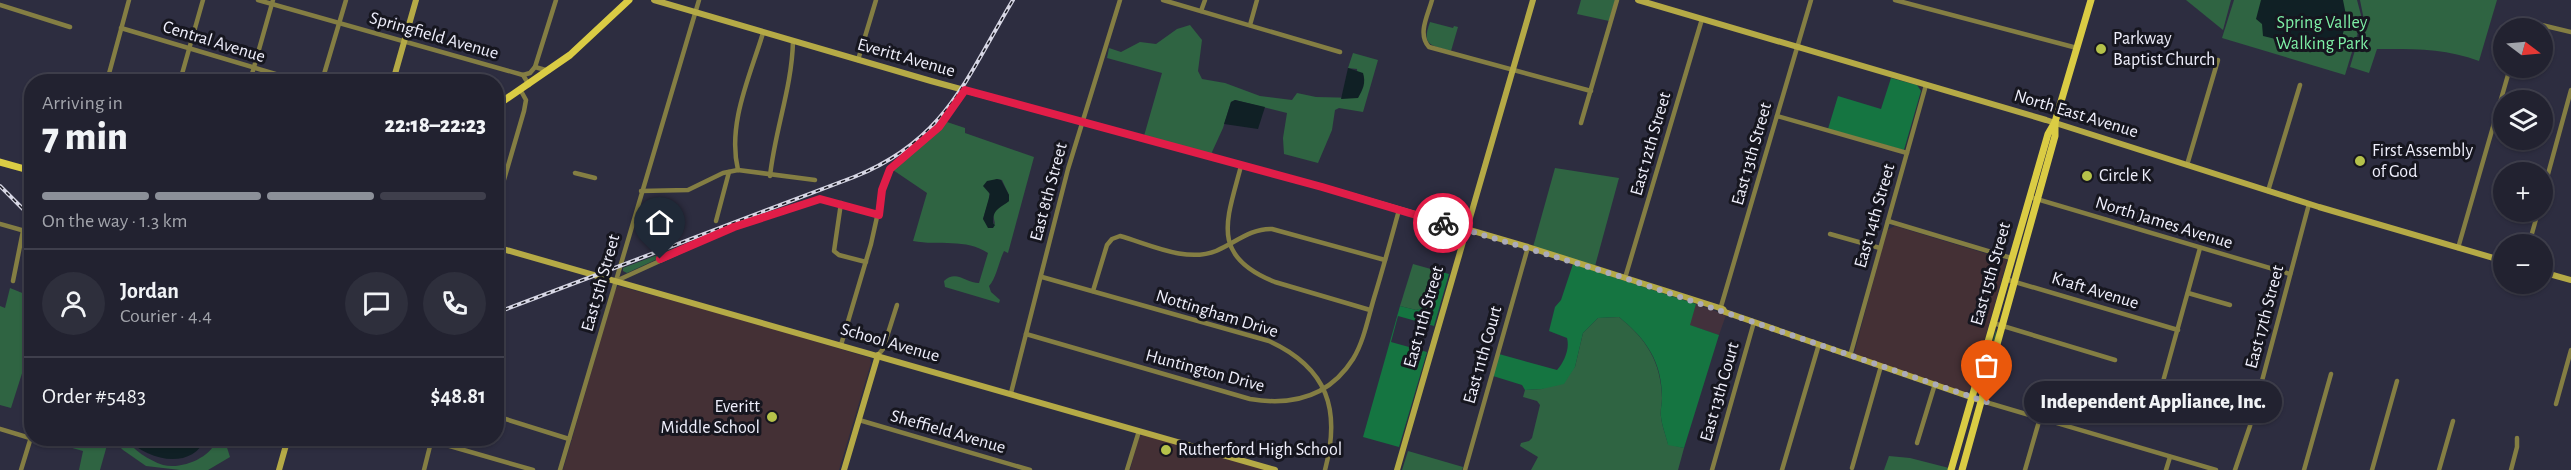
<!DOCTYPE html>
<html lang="en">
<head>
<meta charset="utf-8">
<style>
  :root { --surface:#222230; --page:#2e2f3c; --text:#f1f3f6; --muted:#a2a4ab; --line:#3f3f4c; --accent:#8c9099 }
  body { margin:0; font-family:"Alegreya Sans",sans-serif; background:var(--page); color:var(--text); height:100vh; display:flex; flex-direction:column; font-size:22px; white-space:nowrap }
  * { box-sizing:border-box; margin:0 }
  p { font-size:20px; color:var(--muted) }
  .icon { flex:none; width:33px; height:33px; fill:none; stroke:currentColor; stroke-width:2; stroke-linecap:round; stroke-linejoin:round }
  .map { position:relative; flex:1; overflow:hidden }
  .panel { position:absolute; left:24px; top:74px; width:480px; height:372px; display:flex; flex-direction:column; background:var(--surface); border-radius:24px; box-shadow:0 2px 4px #0004,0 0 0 2px var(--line) }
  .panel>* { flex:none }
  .needle { width:39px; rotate:106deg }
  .tools { position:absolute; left:2493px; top:18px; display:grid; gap:12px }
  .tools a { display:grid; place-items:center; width:60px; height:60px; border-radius:50%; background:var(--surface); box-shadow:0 2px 4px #0004,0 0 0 2px var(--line); font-size:30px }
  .pin { position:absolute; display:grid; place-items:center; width:51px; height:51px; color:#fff; margin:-62px -26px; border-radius:50% 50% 50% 0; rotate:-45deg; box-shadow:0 0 6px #0007 }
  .pin .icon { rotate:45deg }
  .courier { position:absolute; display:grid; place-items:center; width:60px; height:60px; margin:-30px; border:4px solid #e11d48; border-radius:50%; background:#fff; color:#222; box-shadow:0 2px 8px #0007 }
  .bubble { position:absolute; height:42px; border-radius:21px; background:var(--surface); box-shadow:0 2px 4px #0004,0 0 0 2px var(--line); font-size:20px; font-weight:800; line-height:42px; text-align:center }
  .summary em { font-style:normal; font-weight:800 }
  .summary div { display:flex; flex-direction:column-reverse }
  .summary { display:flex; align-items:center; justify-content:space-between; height:102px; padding:0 18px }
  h1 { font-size:39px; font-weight:800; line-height:45px }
  .bar { display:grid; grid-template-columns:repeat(4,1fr); gap:9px 6px; align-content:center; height:72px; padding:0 18px }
  .bar i { height:8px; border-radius:4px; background:var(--line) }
  .bar .current { background:var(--accent) }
  .bar p { grid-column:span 4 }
  .line { display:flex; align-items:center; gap:15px; padding:0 18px; border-top:2px solid var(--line) }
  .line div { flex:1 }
  .round { display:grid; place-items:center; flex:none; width:63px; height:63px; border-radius:32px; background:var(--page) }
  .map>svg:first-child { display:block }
</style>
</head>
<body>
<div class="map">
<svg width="2571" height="470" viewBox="0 0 2571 470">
  <rect width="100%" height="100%" fill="#2d2d40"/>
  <path fill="#42313c" d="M1696,304L1726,315L1719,335L1689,325Z"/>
  <g fill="#443035">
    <path d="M1895,226L2007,260L1971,388L1967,392H1962L1854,354L1887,230Z"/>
    <path d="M618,286L745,320L870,358L871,363L839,470H563L615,290Z"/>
    <path d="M1144,434L1267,470H1130L1139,437Z"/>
  </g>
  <g fill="#2f6442" fill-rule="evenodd">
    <path d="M1581,0H1615L1609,21L1577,14Z"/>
    <path d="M2186,0H2231L2223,30Z"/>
    <path d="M2234,0H2357L2362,19L2345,75L2222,38Z"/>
    <path d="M2360,0H2497L2479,61C2445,48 2412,49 2377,49L2369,73L2350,67L2364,20Z"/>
    <path d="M1430,22L1453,28L1454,26L1458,27L1451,51C1431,45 1421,46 1430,22Z"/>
    <path d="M1190,25L1202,40L1198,71L1202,79L1225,83L1260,96L1292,100L1297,93L1316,97L1358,98L1357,69L1348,68L1353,53L1378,60L1363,112L1339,108L1335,110L1332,130L1318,163L1284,154L1283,138L1287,113L1235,100L1231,102L1223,128L1212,152L1214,156L1144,136L1162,73L1107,58L1109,48L1121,52L1140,42L1156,44L1177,29Z"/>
    <path d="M947,122L965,128V133L1034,157L1008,253L1004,251C999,261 996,279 989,286L991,292L1000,300L999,303L945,287L944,281C956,269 966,283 979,283L988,253C966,238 939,246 913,241L927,193L893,170ZM997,179L1002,180L1009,195V201L997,208L993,214L995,224L983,219L989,200L990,182Z"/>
    <path d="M1555,168L1619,178L1595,266L1533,247Z"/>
    <path d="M707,236L627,273L623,271V268Z"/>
    <path d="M1413,264L1438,271L1426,307L1416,310L1400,306Z"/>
    <path d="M10,288L32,297L31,345L11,408L0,405V306L5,308Z"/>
    <path d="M1619,317C1646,339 1661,361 1662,398C1662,404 1660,411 1661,417C1662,426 1666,436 1668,444L1684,448L1678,470H1531L1538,457L1520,446L1521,443L1529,441L1532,438L1540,405L1537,401L1523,397L1525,390L1542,389L1575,367L1583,333L1598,318Z"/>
    <path d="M1996,330L1997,337L1981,391L1978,394Z"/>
    <path d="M59,438H109L100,470H79L83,451L58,444Z"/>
    <path d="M111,438H124C134,450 148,460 163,465C182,470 213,457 217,438H224L230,457L208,470H180L146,466L123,450Z"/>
    <path d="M1408,451L1463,467L1462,470H1402Z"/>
    <path d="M1889,456L1910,458L1949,468L1948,470H1884Z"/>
  </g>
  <g fill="#157541">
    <path d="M1891,78L1917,85L1921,91L1904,150L1828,129L1838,96L1881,109Z"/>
    <path d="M1573,264L1696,304L1690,325L1719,335L1684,448L1668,445C1666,436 1662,426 1661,417C1660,411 1662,404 1662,398C1662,361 1646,339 1619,317L1598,318L1583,333L1575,367L1564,384L1542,389L1525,390L1522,385L1493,376L1499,354L1557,370C1564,362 1570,349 1567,338L1549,331L1555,307L1561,300Z"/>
    <path d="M1438,271L1449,274L1434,326L1398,316L1391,342L1427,352L1399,447L1363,437L1400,306L1416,310L1426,307Z"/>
  </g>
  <g fill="#102025">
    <path d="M2261,0H2343L2347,20L2338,50L2334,54H2328L2287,39L2284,41L2263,36L2262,24L2256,19Z"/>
    <path d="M1348,68L1363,73C1366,83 1363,89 1358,98L1341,99Z"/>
    <path d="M1235,100L1265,107L1258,129L1224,124L1231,102Z"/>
    <path d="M997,179L1001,180L1009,195V201C999,209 993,209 993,223L995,225L993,228H988L983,219L990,194L983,186L987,181Z"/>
    <path d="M126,438H206C192,470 149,462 126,438Z"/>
  </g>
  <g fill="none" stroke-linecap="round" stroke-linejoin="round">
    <g stroke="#847e43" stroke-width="4.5">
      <path d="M258,0L523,75L529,85"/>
      <path d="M1163,0L1340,52"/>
      <path d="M1432,0C1428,15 1417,34 1429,47L1591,91"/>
      <path d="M1895,0L2077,48"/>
      <path d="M0,5L70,27"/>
      <path d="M1201,11L1205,0"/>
      <path d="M1250,25L1257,0"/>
      <path d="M121,28L299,81"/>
      <path d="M2521,28L2529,22L2571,32"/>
      <path d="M858,60L876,0"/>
      <path d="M549,71L535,67L556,0"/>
      <path d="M523,75L530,73L535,67"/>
      <path d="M107,81L129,0"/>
      <path d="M180,81L203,0"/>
      <path d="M250,81L273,0"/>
      <path d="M322,81L346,0"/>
      <path d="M1777,116L1907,153"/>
      <path d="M1581,123L1617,0"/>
      <path d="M2187,165L2218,60"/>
      <path d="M1241,166C1227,220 1209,256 1275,282L1370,310"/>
      <path d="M738,170C727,124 750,76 763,33"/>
      <path d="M575,173L595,178"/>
      <path d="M770,176C775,130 792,87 793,41"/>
      <path d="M641,191L688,190L723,173L738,170L815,180"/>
      <path d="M2268,191L2300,85"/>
      <path d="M2542,196L2571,90"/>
      <path d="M2030,197L2290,274"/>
      <path d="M841,203L834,251L839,255L866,262"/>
      <path d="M496,207L524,111L526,100L521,91"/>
      <path d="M716,221L729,172"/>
      <path d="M1888,221L2011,258"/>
      <path d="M0,224L32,233"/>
      <path d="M1830,234L1880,248"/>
      <path d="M2529,244L2538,212"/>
      <path d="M2458,248L2510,68"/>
      <path d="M1042,277L1269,341C1328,368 1341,410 1325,470"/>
      <path d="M1625,278L1702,19"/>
      <path d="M2005,279L2178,330"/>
      <path d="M13,281L23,231"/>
      <path d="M616,281L734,227L820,199L879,215"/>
      <path d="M1093,291L1107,245L1112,239L1120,236C1149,244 1186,263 1216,251C1235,243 1251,228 1272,229L1385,260"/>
      <path d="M2188,293L2230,305"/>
      <path d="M1720,310L1811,0"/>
      <path d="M1993,323L2115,360"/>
      <path d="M1026,334L1250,399C1292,406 1329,397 1353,359C1364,341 1368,318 1374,298C1383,269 1391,239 1399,210"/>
      <path d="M841,345L871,244L883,190L890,169L939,127L965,90"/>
      <path d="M878,355L883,349L897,305"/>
      <path d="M1850,356L1926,85"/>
      <path d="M1011,393L1068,169L1120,0"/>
      <path d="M2159,396L2200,248"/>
      <path d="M1982,401L2216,470"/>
      <path d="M2556,404L2571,350"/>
      <path d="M496,416L569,439"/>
      <path d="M859,420L1030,470"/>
      <path d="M0,429L30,438"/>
      <path d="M422,438L533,470"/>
      <path d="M1917,443L1935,384"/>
      <path d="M1852,468L1881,366"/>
      <path d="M21,470L32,434"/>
      <path d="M424,470L432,438"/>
      <path d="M560,470L699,0"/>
      <path d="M1127,470L1139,431"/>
      <path d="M1465,470L1528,247"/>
      <path d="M1712,470L1754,322"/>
      <path d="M1782,470L1819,344"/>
      <path d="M2025,470L2040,418"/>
      <path d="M2166,470L2170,457"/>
      <path d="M2235,470L2250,426L2309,204"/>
      <path d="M2304,470L2331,374"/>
      <path d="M2372,470L2397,381"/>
      <path d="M2439,470L2453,421"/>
      <path d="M2511,470L2517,447V438"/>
    </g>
    <g stroke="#b5aa46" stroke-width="6">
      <path d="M654,0L931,81L1322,187L1528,247L1723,309L1725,312L1982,401"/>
      <path d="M1638,0L2046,120L2319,207L2504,261"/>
      <path d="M393,81L416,0"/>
      <path d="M496,247L1275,470"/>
      <path d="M2542,272L2571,280"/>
      <path d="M279,470L288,438"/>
      <path d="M844,470L878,355"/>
      <path d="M1397,470L1533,0"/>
    </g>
    <g stroke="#dacc44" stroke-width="7">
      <path d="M496,106L570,55L629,0"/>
      <path d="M0,162L32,171"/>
      <path d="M1951,470L2048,134L2055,122L2091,0"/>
      <path d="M1962,470L2055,136V122"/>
    </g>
    <defs>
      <g id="rail">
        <path d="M0,186L32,218"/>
        <path d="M496,313L854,177C946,140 965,80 1013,0"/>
      </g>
    </defs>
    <use href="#rail" stroke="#d6d6e4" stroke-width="4"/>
    <use href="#rail" stroke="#16161f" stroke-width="1.5" stroke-dasharray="4.5" stroke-linecap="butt"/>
  </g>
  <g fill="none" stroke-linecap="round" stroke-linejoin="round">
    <path stroke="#ababba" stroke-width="6" stroke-dasharray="0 10.8" d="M1443,223L1625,278L1987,402"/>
    <path stroke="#e11d48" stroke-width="8" d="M660,259L734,227L820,199L879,215L882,190L890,169L939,127L965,90L1322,187L1443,223"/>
  </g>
  <g fill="#b5c24a" stroke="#16161f" stroke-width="2">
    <circle cx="2101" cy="49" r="6"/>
    <circle cx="2360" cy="161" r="6"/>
    <circle cx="2087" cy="176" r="6"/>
    <circle cx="772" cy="417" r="6"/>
    <circle cx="1166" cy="450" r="6"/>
  </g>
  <g text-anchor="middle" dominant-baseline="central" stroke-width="6" stroke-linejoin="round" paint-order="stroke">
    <g font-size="18" fill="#7ef0a6" stroke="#16161f">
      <text x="2322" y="23">Spring Valley<tspan x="2322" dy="21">Walking Park</tspan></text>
    </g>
    <g font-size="18" fill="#efeffc" stroke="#16161f">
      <text transform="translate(434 36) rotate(16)">Springfield Avenue</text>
      <text transform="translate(214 42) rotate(17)">Central Avenue</text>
      <text transform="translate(906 58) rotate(16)">Everitt Avenue</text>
      <text transform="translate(2076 114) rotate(17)">North East Avenue</text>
      <text transform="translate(1651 144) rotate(-74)">East 12th Street</text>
      <text transform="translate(1752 154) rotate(-74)">East 13th Street</text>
      <text transform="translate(1049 192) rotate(-75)">East 8th Street</text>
      <text transform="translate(1875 216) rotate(-74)">East 14th Street</text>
      <text transform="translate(2164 223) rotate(17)">North James Avenue</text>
      <text transform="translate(1991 274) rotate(-74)">East 15th Street</text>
      <text transform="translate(601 283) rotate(-74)">East 5th Street</text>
      <text transform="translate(2095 291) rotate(17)">Kraft Avenue</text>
      <text transform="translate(1217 314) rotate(17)">Nottingham Drive</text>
      <text transform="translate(1424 317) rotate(-74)">East 11th Street</text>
      <text transform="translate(2265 317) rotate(-75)">East 17th Street</text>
      <text transform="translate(890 343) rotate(16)">School Avenue</text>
      <text transform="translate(1483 355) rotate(-74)">East 11th Court</text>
      <text transform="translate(1205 371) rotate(15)">Huntington Drive</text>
      <text transform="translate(1720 392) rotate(-74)">East 13th Court</text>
      <text transform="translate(948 432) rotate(16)">Sheffield Avenue</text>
    </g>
    <g font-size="18" fill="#efeffc" stroke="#16161f" text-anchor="start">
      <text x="2113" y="39">Parkway<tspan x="2113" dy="21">Baptist Church</tspan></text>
      <text x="2372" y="151">First Assembly<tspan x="2372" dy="21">of God</tspan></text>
      <text x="2099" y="176">Circle K</text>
      <text x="760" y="407" text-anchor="end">Everitt<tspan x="760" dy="21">Middle School</tspan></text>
      <text x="1178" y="450">Rutherford High School</text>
    </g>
  </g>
</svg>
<div class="tools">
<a><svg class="needle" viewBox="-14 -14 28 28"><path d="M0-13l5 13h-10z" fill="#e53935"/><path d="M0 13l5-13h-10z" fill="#a2a4ab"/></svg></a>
<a><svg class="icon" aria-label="layers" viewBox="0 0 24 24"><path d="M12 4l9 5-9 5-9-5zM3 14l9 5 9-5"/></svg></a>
<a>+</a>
<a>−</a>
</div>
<div class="pin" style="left:1987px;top:402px;background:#ea580c"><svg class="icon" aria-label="bag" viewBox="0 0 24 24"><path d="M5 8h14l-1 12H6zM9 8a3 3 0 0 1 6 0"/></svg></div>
<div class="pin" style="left:660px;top:259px;background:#1f2937"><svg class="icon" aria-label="home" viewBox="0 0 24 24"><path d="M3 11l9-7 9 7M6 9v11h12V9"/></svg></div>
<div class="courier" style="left:1443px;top:223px"><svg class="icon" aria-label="bike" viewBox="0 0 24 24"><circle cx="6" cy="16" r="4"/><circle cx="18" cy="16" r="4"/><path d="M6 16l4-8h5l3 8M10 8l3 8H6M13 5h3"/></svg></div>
<div class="bubble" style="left:2024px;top:381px;width:258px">Independent Appliance, Inc.</div>
<section class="panel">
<div class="summary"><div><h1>7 min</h1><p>Arriving in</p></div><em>22:18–22:23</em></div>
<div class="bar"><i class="current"></i><i class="current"></i><i class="current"></i><i></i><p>On the way · 1.3 km</p></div>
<div class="line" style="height:108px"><a class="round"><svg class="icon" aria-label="person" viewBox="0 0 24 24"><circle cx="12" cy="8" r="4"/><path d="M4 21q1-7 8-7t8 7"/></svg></a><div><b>Jordan</b><p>Courier · 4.4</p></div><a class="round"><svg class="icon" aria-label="chat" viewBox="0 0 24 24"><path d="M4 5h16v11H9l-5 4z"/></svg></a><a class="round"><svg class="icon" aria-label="phone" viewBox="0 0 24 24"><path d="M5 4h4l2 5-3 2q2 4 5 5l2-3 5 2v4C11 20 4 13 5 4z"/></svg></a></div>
<div class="line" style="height:78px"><div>Order #5483</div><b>$48.81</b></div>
</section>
</div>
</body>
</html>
